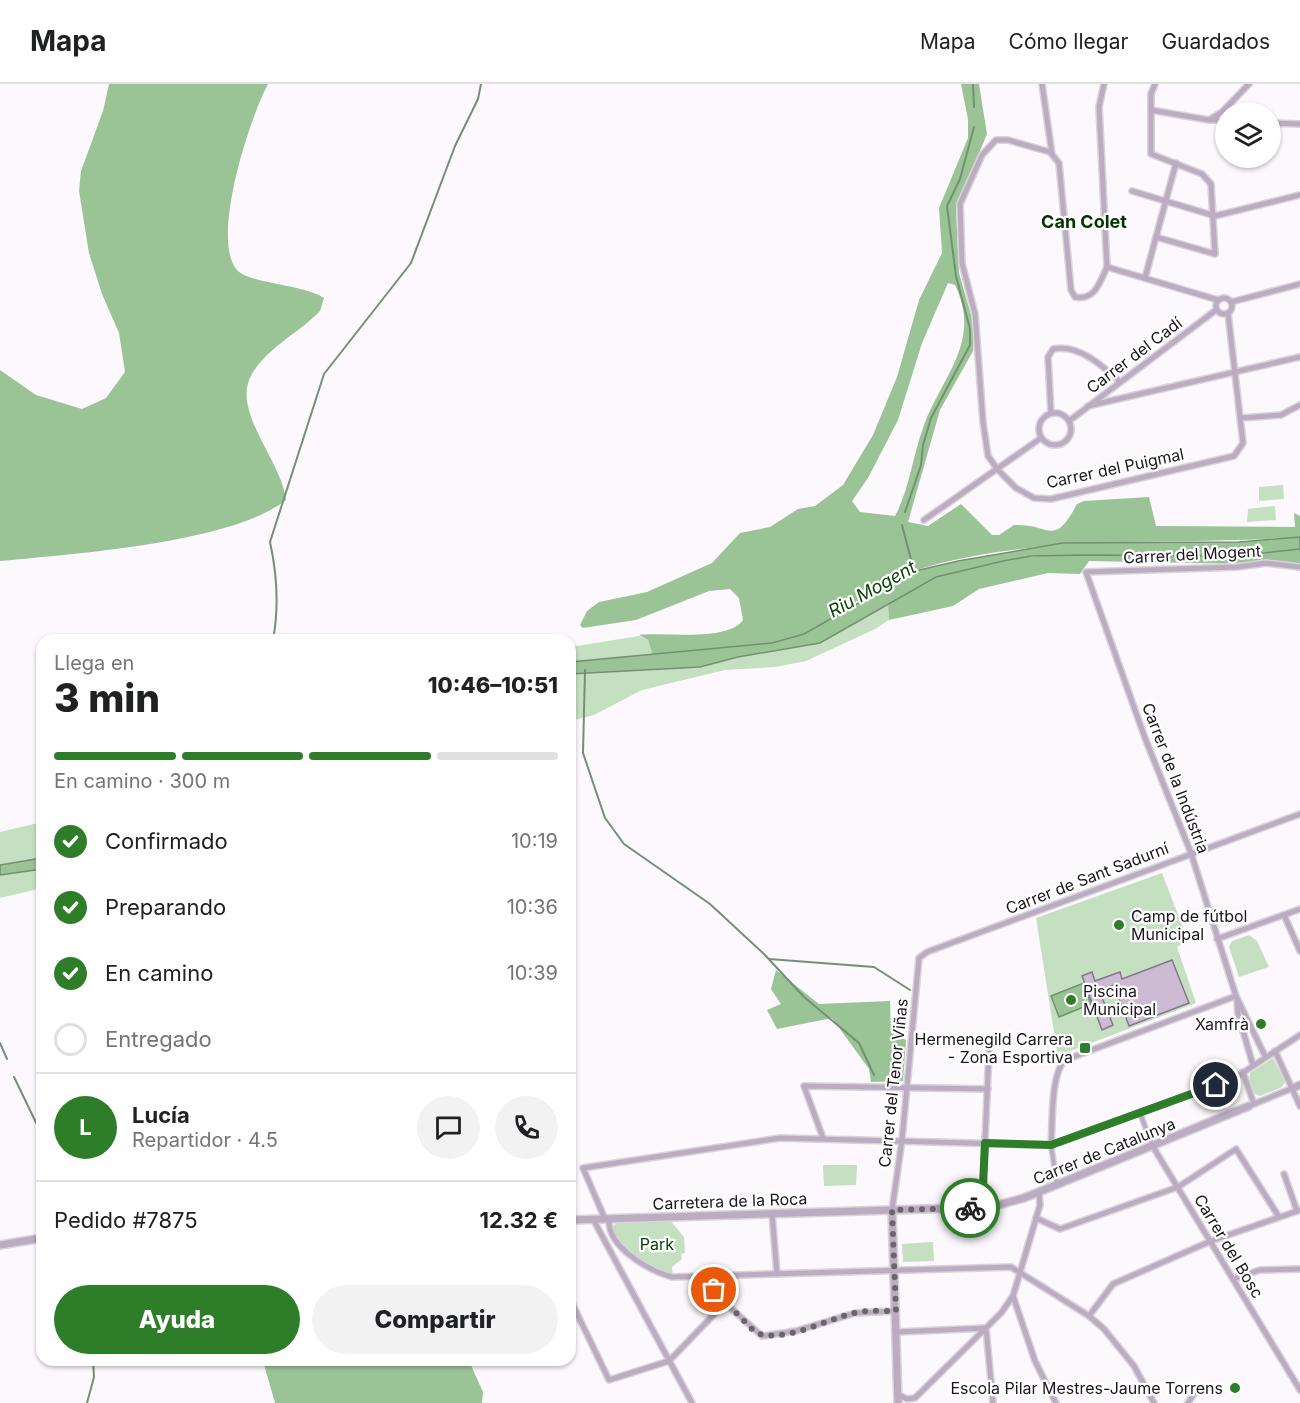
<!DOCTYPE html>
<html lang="es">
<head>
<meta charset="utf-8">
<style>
  :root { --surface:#fff; --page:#f2f2f2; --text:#202124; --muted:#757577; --line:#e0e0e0; --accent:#2e7e29 }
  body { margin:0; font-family:Inter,sans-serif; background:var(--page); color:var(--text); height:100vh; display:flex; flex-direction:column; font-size:22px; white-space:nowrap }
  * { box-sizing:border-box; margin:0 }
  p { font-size:20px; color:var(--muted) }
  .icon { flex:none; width:33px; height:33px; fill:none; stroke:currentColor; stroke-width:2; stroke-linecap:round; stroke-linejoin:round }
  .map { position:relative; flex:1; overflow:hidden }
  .drawer { position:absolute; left:36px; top:550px; width:540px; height:732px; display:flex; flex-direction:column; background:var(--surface); border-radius:18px; box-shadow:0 2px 4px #0004 }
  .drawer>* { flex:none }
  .controls { position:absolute; left:1215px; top:18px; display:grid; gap:12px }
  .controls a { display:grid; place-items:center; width:66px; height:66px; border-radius:50%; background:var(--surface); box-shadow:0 2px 4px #0004; font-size:30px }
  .pin { position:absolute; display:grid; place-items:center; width:51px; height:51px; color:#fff; margin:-26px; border:3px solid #fff; border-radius:50%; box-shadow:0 2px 6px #0007 }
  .courier { position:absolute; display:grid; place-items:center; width:60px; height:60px; margin:-30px; border:4px solid #2e7e29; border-radius:50%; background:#fff; color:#222; box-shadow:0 2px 8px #0007 }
  .headline em { font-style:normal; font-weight:800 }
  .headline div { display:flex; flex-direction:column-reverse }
  .headline { display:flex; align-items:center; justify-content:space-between; height:102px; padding:0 18px }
  h1 { font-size:39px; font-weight:800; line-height:45px }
  .bar { display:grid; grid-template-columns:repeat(4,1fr); gap:9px 6px; align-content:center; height:72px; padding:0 18px }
  .bar i { height:8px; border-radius:4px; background:var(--line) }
  .bar .active { background:var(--accent) }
  .bar p { grid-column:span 4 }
  .line { display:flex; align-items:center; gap:15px; padding:0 18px; border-top:2px solid var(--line) }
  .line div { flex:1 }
  .round { display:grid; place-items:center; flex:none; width:63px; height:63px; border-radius:32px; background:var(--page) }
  ol { padding:0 18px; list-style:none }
  li { display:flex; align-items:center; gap:18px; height:66px }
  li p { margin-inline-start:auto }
  li .icon { padding:6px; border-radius:50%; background:var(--accent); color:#fff; stroke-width:4 }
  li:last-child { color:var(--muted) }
  li i { width:33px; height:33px; border:3px solid var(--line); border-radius:50% }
  .action { display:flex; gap:12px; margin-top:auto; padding:12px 18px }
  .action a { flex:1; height:69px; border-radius:36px; background:var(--accent); color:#fff; font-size:24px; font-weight:800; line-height:69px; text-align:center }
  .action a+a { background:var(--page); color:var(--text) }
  header { display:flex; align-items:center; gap:36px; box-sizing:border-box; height:84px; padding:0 30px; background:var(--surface); border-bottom:2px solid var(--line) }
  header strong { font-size:28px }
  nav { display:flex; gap:33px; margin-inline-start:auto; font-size:21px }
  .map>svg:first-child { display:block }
</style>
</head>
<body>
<header>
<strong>Mapa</strong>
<nav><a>Mapa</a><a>Cómo llegar</a><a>Guardados</a></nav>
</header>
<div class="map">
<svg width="1300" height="1319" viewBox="0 0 1300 1319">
  <rect width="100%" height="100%" fill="#fcf8fd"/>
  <g fill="#c4e0c1">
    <path d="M1283,401L1284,415L1259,417V403Z"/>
    <path d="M1275,422L1276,436L1247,438L1248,425Z"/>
    <path d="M888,519L889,536L875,545L806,577L775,583L725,586L642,606L594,631L570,637V590L700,583L738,573L819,559Z"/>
    <path d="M639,552L648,556L653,572L570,578V563Z"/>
    <path d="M42,738V774L0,781V748Z"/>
    <path d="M42,785V804L0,814V791Z"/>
    <path d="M1162,789L1188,857L1177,863L1196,919L1065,969L1057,967L1036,834Z"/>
    <path d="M1249,851L1257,857L1269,883L1239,893L1229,863L1232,857Z"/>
    <path d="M1273,974L1285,998L1282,1003L1260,1012L1255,1010L1249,996L1250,989Z"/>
    <path d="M823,1081H857L856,1101L824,1102Z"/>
    <path d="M669,1135L684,1153L685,1169L681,1170L682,1175L672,1183L673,1192C650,1186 626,1168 612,1150V1143L618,1138Z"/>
    <path d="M933,1158L934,1177L903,1178L902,1160Z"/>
  </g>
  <g fill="#9ac496" fill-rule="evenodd">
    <path d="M109,0H268C250,33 210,155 237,186C250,200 302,200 324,214L320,227C300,248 267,264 252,290C230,326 282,377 286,416C232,459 71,470 0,477V286L36,311L82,325L106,314L125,288L119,249L102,210L89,169L79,107L81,87L103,27Z"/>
    <path d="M961,0H979L987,50L956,124L959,189L975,245L973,267L940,326L908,438L928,442L961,420L992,451H999L1014,441C1051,439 1053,465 1077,420L1084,417L1149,413L1156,442L1295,443L1294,429L1300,432V453C1172,462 1041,448 916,486C876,498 843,531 805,549C768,568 696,567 653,572L648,556L639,551C662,548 728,558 743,536L739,514L730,505L709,507L636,536L583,544L580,541L587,527L599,518L647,508L712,479L740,449L770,443L798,425L815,422L843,401L873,351L897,293L919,216L942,169L939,124L968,54V35ZM948,199L955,201C983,259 940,294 923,344C912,374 910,404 895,432L860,428L852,417L868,394L898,336L922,259Z"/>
    <path d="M1300,465V481L1089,477L1080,490L1048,489L979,505L953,522L889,536L888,519C903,511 920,500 936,493C1024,460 1139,471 1232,472C1255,472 1277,465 1300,465Z"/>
    <path d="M776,886L819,920L890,917L891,949L906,956L903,997L871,998L869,985L832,934L777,945L767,926L781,920L771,905Z"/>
    <path d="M263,1277H469L483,1308L482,1319H275Z"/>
  </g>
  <g fill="#9ac496" stroke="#749072" stroke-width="1.5">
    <path d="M1300,453V465L1236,472L1084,471L1031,472L1003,477L936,493L820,559L738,573L700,583L570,590V578L772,559L804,550L915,487L958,477L1063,459L1239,458Z"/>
    <path d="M42,774V785L0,791V781Z"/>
    <path d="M1084,899L1091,920L1059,933L1051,912Z"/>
  </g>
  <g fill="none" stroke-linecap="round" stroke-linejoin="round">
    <g stroke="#749072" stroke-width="2">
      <path d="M973,0L974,23"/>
      <path d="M905,428L921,381L923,361L931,334L970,261V245L956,192L947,122L960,95L974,43"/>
      <path d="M902,441L914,487"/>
      <path d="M273,556C279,524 277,490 270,458L324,290L411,179L455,62L478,15L481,0"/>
      <path d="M585,586L583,669L605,734L624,760L710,820L764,870L804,913L859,959L874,991"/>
      <path d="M769,875L874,883L910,906"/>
      <path d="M0,959L7,975"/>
      <path d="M14,993L42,1051"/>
      <path d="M87,1319L94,1293L93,1276"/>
    </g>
  </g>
  <path fill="#ccbbd2" stroke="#86768b" stroke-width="1.5" d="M1172,876L1189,919L1129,942L1114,901L1099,906L1113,941L1102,946L1082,892L1092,888L1095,897L1120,888L1122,895Z"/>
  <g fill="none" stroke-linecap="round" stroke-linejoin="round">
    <defs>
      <g id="pedestrian">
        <path d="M1140,1029L1152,1061"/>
        <path d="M1051,1061L1057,1100"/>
      </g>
      <g id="minor">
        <path d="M1042,0L1052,70"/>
        <path d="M1104,0L1099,23L1107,183"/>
        <path d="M1155,0L1151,10V70L1202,90L1211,100L1215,170L1156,153"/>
        <path d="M1151,26L1209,36L1222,28L1249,0"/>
        <path d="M1211,36H1226"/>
        <path d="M1270,39L1300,40"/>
        <path d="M1132,107L1215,132L1300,111"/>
        <path d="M1107,183C1100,198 1095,217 1075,213L1071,206L1059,79L1050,68L1008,56H996L982,71L960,120L962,179L975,230L983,338L988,372L998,386L1016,404L1034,414L1051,415L1234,372L1243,359L1228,229"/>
        <path d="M1107,183L1218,216"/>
        <path d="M1145,194L1176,79"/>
        <circle cx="1224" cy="222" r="8"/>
        <path d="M1231,218L1300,200"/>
        <path d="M1088,322L1300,273"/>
        <circle cx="1055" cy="345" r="16"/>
        <path d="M1051,329L1048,273L1053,265C1079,260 1103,282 1120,298"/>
        <path d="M1241,334L1281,331L1300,321"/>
        <path d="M1069,337L1216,226"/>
        <path d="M924,436L1041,354"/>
        <path d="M1284,831L1300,867"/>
        <path d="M1217,855L1300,825"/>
        <path d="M1237,917L1238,930L1253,981"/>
        <path d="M1275,967L1300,1022"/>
        <path d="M1265,972L1236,912L1191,769L1145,654L1086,488L1237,483L1266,479L1300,483"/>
        <path d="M1243,988L1254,1020"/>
        <path d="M1249,1022L1293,1004"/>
        <path d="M823,1054L804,1002L988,1005"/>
        <path d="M1051,1061C1053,1040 1050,991 1065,976L1236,912"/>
        <path d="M1152,1061L1300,1306"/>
        <path d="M1284,1090L1297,1127"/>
        <path d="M982,1123L989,967"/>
        <path d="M892,1126L902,1056L919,874L927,868L1300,730"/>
        <path d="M772,1129L777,1190"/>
        <path d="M1036,1134L1060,1145L1178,1103L1236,1065L1279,1133"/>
        <path d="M593,1135L692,1319"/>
        <path d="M605,1135L583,1084L780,1054L1051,1061L1235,994L1300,951"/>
        <path d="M609,1135C607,1163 648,1186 672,1193L1011,1183L1089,1232L1104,1245L1134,1282L1154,1319"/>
        <path d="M703,1193L725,1219L762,1252L796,1247L855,1229L896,1227"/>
        <path d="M1233,1195L1260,1186L1300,1185"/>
        <path d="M1013,1212L1035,1277L1056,1319"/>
        <path d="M570,1215L609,1296L669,1277L725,1219"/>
        <path d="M1089,1232L1113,1200L1211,1157L1300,1126"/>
        <path d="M897,1248L986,1244L993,1319"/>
        <path d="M897,1310L907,1315L915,1314L1001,1229L1013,1212L1040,1121L1039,1108"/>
        <path d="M1188,1319L1197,1305"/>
      </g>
      <g id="tertiary">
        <path d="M1293,1004L1300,1001"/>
        <path d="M892,1126L898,1319"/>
        <path d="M570,1136L991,1123L1024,1114L1249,1022"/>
        <path d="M0,1161L42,1154"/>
      </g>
    </defs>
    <use href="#pedestrian" stroke="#d8d4d9" stroke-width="7"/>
    <use href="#minor" stroke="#d8d4d9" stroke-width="8"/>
    <use href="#tertiary" stroke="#d8d4d9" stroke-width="10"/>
    <use href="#pedestrian" stroke="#bcacc1" stroke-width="4"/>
    <use href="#minor" stroke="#bcacc1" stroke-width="5"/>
    <use href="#tertiary" stroke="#bcacc1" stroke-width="7"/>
  </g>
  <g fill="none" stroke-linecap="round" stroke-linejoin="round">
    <path stroke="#6a646b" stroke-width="6" stroke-dasharray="0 10.8" d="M714,1206L755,1248C781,1261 827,1235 854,1229C867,1226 883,1227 896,1227L892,1126L970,1124"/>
    <path stroke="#2e7e29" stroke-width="8" d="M970,1124L982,1123L985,1059L1051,1061L1216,1001"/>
  </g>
  <g fill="#2e7e29" stroke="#fff" stroke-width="2">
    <circle cx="1119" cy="841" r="6"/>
    <circle cx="1071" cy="916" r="6"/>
    <circle cx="1261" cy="940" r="6"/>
    <rect x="1079" y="958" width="12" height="12" rx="3"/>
    <circle cx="1235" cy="1304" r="6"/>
  </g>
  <g text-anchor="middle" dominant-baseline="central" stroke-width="4.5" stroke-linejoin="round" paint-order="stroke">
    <g font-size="16" fill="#1b151d" stroke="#fff">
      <text transform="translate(1134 271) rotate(-37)">Carrer del Cadí</text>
      <text transform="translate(1115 384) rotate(-12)">Carrer del Puigmal</text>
      <text transform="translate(1192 470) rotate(-3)">Carrer del Mogent</text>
      <text transform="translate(1176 694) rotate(69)">Carrer de la Indústria</text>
      <text transform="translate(1087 794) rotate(-21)">Carrer de Sant Sadurní</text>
      <text transform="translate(893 999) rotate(-84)">Carrer del Tenor Viñas</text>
      <text transform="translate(1104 1067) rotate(-22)">Carrer de Catalunya</text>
      <text transform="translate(730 1117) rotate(-2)">Carretera de la Roca</text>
      <text transform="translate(1229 1162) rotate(59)">Carrer del Bosc</text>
    </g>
    <g font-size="16" fill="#1b151d" stroke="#fff" text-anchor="end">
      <text x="1131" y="832" text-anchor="start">Camp de fútbol<tspan x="1131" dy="18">Municipal</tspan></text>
      <text x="1083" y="907" text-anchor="start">Piscina<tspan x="1083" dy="18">Municipal</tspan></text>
      <text x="1249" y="940">Xamfrà</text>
      <text x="1073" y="955">Hermenegild Carrera<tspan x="1073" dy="18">- Zona Esportiva</tspan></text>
      <text x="1223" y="1304">Escola Pilar Mestres-Jaume Torrens</text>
    </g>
    <g font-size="16" fill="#003e00" stroke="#fff">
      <text x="657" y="1160">Park</text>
    </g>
    <g font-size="18" font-weight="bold" fill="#003500" stroke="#fff">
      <text x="1084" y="137">Can Colet</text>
    </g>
    <g font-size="18" font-style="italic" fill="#084406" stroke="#fff">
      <text transform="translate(872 505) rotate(-29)">Riu Mogent</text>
    </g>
  </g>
</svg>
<div class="controls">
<a><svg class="icon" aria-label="layers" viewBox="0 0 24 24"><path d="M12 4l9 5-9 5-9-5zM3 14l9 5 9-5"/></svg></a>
</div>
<div class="pin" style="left:714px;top:1206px;background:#ea580c"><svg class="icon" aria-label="bag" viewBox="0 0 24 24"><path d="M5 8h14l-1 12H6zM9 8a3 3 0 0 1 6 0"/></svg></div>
<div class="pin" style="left:1216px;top:1001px;background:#1f2937"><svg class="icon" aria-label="home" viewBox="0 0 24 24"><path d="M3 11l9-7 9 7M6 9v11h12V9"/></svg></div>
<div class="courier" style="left:970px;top:1124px"><svg class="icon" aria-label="bike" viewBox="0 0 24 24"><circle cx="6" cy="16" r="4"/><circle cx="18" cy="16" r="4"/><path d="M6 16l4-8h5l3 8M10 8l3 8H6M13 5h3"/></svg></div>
<section class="drawer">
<div class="headline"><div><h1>3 min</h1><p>Llega en</p></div><em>10:46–10:51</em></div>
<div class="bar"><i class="active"></i><i class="active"></i><i class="active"></i><i></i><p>En camino · 300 m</p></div>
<ol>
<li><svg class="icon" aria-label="check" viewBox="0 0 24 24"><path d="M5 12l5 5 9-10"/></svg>Confirmado<p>10:19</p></li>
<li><svg class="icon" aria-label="check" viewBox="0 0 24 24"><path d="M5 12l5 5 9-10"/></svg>Preparando<p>10:36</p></li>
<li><svg class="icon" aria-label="check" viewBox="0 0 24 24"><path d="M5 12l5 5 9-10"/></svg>En camino<p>10:39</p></li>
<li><i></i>Entregado</li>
</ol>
<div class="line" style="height:108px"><b class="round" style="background:var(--accent);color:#fff">L</b><div><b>Lucía</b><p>Repartidor · 4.5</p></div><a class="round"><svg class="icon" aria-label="chat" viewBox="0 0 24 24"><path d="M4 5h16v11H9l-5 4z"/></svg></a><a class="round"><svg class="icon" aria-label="phone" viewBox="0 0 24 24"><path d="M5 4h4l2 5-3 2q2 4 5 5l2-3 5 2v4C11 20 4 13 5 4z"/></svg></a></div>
<div class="line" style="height:78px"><div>Pedido #7875</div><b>12.32 €</b></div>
<div class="action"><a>Ayuda</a><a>Compartir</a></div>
</section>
</div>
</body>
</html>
